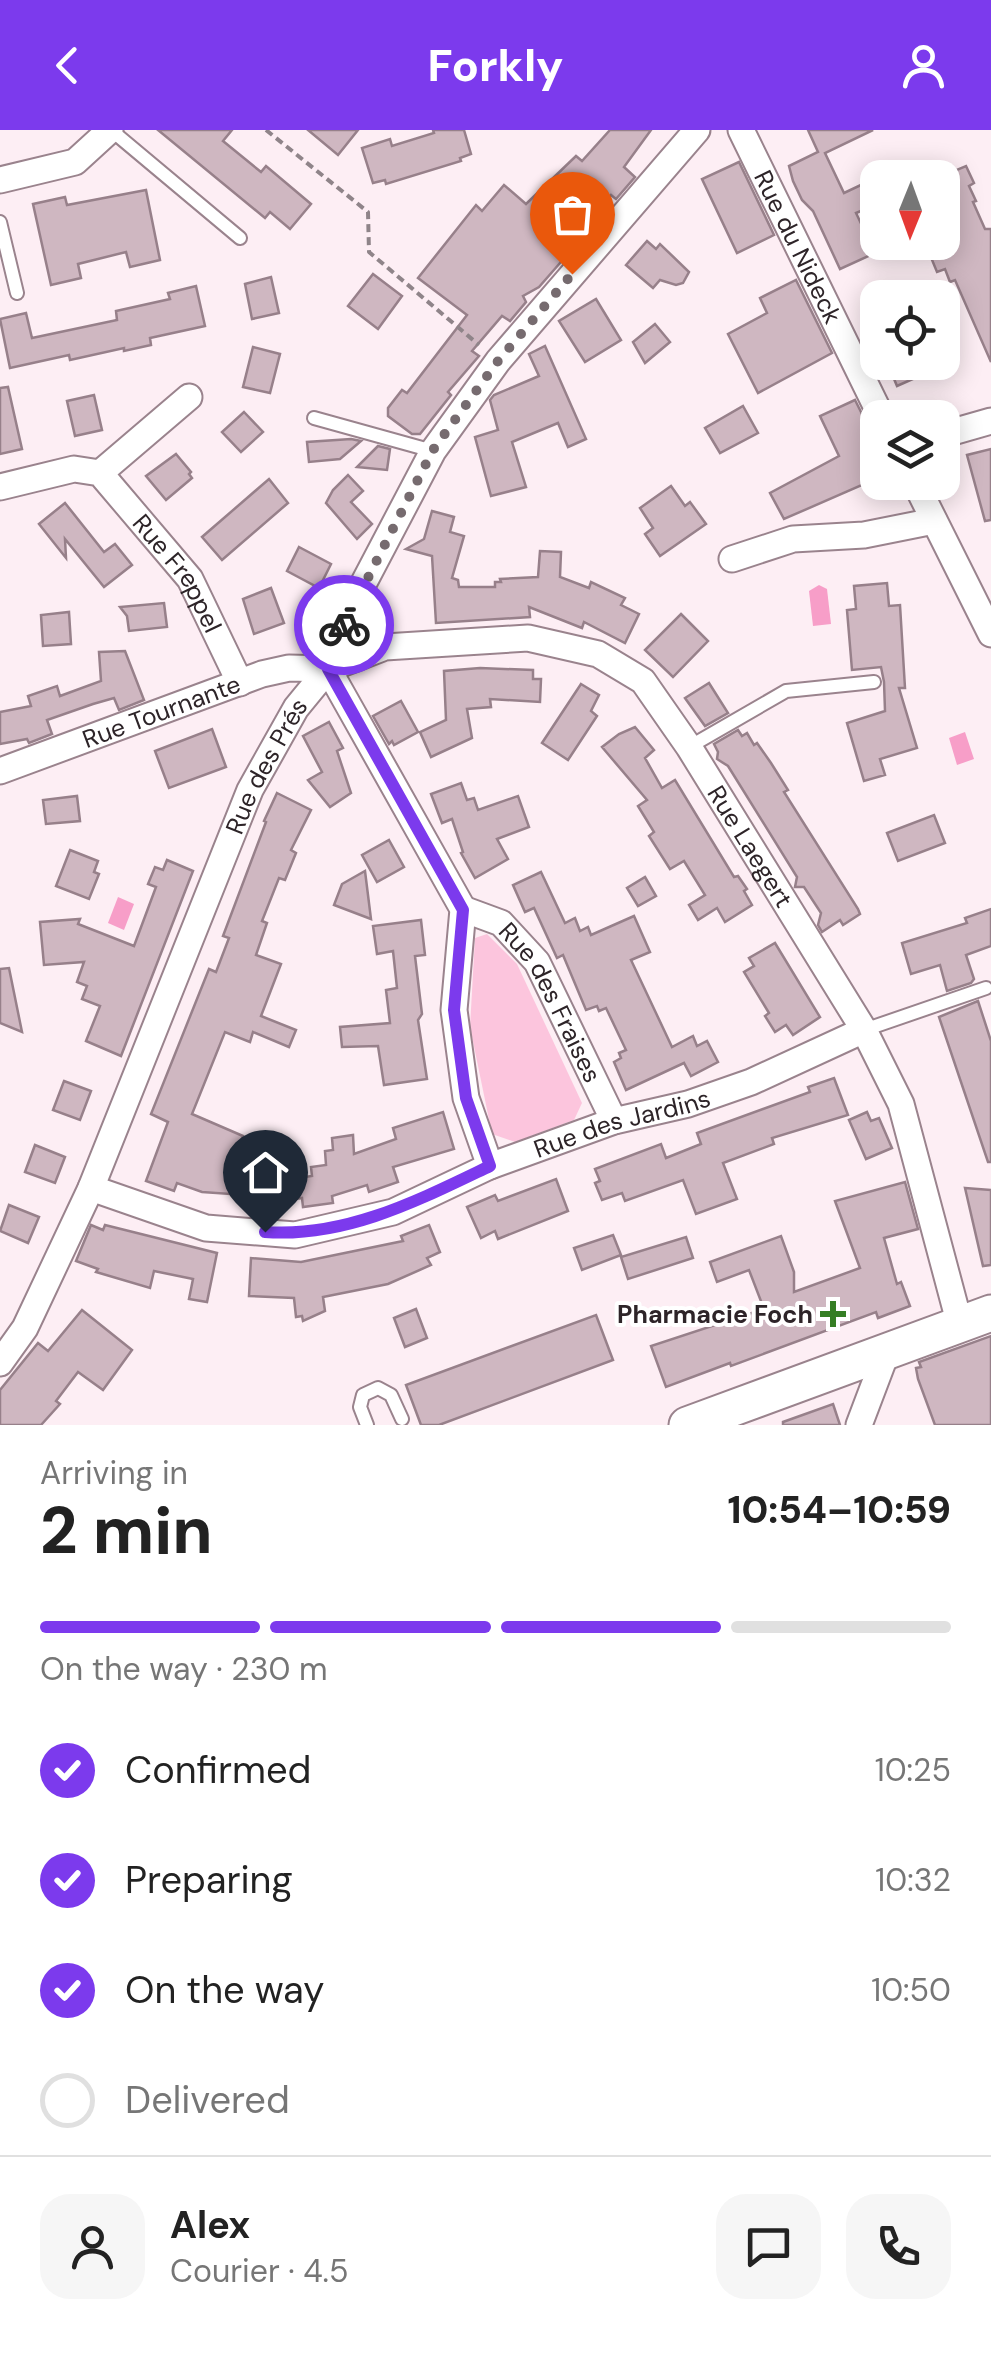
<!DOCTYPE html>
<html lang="en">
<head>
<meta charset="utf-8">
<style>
  :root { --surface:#fff; --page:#f6f6f6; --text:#222; --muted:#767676; --line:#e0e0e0; --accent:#7c3aed }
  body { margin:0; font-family:"DM Sans",sans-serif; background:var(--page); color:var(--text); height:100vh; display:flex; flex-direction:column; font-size:38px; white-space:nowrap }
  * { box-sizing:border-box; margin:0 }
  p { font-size:32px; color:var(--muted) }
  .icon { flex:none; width:55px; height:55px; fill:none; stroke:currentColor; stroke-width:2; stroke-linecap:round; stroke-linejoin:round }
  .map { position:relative; height:1295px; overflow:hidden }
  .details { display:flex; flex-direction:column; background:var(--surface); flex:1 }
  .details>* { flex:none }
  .needle { width:65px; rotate:181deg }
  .fabs { position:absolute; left:860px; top:30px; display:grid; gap:20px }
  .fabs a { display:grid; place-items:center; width:100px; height:100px; border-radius:20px; background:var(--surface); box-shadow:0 5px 25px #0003; font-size:50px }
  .pin { position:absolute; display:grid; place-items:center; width:85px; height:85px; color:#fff; margin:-102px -42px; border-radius:50% 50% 50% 0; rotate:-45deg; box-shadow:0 0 10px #0007 }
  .pin .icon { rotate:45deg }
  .courier { position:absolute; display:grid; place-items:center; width:100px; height:100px; margin:-50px; border:8px solid #7c3aed; border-radius:50%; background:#fff; color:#222; box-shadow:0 2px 12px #0007 }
  .overview em { font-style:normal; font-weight:800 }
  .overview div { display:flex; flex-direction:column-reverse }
  .overview { display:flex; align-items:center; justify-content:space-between; height:170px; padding:0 40px }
  h1 { font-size:65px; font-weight:800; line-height:75px }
  .bar { display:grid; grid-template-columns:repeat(4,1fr); gap:15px 10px; align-content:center; height:120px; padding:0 40px }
  .bar i { height:12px; border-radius:8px; background:var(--line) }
  .bar .selected { background:var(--accent) }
  .bar p { grid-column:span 4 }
  .line { display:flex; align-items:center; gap:25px; padding:0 40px; border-top:2px solid var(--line) }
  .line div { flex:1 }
  .round { display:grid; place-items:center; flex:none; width:105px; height:105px; border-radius:30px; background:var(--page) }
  ol { padding:0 40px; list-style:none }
  li { display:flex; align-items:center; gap:30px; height:110px }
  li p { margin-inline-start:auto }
  li .icon { padding:10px; border-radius:50%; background:var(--accent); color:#fff; stroke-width:4 }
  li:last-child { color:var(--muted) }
  li i { width:55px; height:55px; border:5px solid var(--line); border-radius:50% }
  header { display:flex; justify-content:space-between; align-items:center; height:130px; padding:0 40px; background:var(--accent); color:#fff; font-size:45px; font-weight:800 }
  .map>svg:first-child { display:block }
</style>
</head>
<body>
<header><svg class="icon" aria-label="back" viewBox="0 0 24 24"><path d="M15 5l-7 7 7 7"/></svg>Forkly<svg class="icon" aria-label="person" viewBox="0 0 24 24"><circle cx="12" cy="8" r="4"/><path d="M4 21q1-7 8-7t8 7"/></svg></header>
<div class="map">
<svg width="991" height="1295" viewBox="0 0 991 1295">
  <rect width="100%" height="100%" fill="#fdeef4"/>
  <path fill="#fcc5dd" d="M487,804L517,834L582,973L574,990L515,1012L492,1004L470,897L475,808Z"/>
  <g fill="#f79ec8">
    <path d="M819,455L827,459L831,494L813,496L809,461Z"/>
    <path d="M965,602L974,629L957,635L949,608Z"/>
    <path d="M118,767L134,774L124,800L108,793Z"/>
  </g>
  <g fill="#cfb7c1" stroke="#97808a" stroke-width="2.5">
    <path d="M158,0H232L223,11L261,42L266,36L311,74L290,99L270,82L265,88Z"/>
    <path d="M308,0H358L338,25Z"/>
    <path d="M433,0H464L471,24L460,28L461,31L386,54L385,50L373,53L362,18L390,9L392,16L434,3Z"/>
    <path d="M610,0H651L624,37L635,47L616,69L611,65L586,93L562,121L567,125L539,157L523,166L526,172L510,191L502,186L472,221L479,226L448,262L451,265L420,304H412L388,286V278L402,260L407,263L467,185L418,148L476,75L482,81L504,55L526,74L576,26L582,31Z"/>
    <path d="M808,0H873L825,23L844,63L863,54L873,76L856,83L875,123L840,139L813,81L802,70L793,51L789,36L818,22Z"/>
    <path d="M739,32L774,105L737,123L702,49Z"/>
    <path d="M966,36L974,53L969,56L976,71L973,72L985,99H991V232L955,150L950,152L945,139L937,142L930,125L942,120V46Z"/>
    <path d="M146,60L160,130L130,137L126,122L78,134L81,148L51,155L33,74L65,67L67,75Z"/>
    <path d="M647,111L656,119L660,114L689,142L683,153L676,155L660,150L653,158L626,135Z"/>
    <path d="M373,144L402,166L378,199L348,176Z"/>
    <path d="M271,147L279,183L252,189L245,154Z"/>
    <path d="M796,150L832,223L758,263L728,204L767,183L760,168Z"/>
    <path d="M196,156L205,196L150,208L151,215L124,221V218L70,230L69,225L10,238L0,189L26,183L32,208L117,190L116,181L170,169L168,163Z"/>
    <path d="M596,169L621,210L585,232L559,191Z"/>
    <path d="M655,194L670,212L645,233L633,212Z"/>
    <path d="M545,216L586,309L568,317L558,293L512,312L526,357L491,366L475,307L498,300L490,270L494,265L539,246L529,224Z"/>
    <path d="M253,217L280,224L270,263L243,257Z"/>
    <path d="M887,232H951L897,256Z"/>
    <path d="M8,257L22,319L0,324V258Z"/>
    <path d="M94,265L102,300L75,306L67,271Z"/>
    <path d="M855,270L878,316V348L784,389L770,363L839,326L820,286Z"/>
    <path d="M743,276L758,303L720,323L705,298Z"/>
    <path d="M244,282L263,302L241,322L222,302Z"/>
    <path d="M351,309L361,311L340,329L309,332L307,312Z"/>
    <path d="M378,316L390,319L387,340L357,337Z"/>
    <path d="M991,319V390L985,391L967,325Z"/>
    <path d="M176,324L191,342L189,344L192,348L166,370L146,346Z"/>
    <path d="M348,345L363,361L351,372L372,394L357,409L326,373L333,360Z"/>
    <path d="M269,349L288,373L222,430L202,407Z"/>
    <path d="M671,356L685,376L690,372L706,394L660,426L645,404L653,398L640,378Z"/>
    <path d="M65,373L104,422L115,414L132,435L104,457L65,409L66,428L39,394Z"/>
    <path d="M432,381L454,387L450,402L464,406L452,448L458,450L459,457H495V452H501L500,449L538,447L540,421L561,422L560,447L589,458L591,452L625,468L621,475L639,484L625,513L584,492L582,498L529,477L530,487L436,493L432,426L406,419L424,409Z"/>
    <path d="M299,417L331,434L319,458L287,441Z"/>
    <path d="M887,453L889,476L900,475L905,558H899L917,618L880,629L885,645L864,651L847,593L885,581L884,552L881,537L852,540L847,480L856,479L854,456Z"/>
    <path d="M271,458L284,493L254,504L243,469Z"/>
    <path d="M164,473L167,497L129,501L127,486L120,477Z"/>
    <path d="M69,482L71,514L43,516L41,485Z"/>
    <path d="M681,484L708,511L673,547L645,520Z"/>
    <path d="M125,521L144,570L119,580L114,568L93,574L47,590L52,604L29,613L27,609L0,614V582L31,576L28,566L57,556L60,566L101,551L99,522Z"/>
    <path d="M480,538L533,540V549H541L540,572L490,569L491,577L467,579L472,608L431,627L420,602L446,590L444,541Z"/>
    <path d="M709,553L728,583L705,596L685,568Z"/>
    <path d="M581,554L599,565L591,581L597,586L568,630L542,613Z"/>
    <path d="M401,571L418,602L394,615L392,611L389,614L373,586Z"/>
    <path d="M329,592L343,618L337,621L351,663L330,677L308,650L322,642L303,606Z"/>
    <path d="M635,597L654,620L645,628L662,658L675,650L734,747L738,746L747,759L744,761L752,775L725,792L717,778L698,790L689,775L705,765L684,731L670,739L649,706L654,702L638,676L647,670L602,617L619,604Z"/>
    <path d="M212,599L226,637L169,658L155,621Z"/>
    <path d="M738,600L742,606L747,603L754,615L757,613L771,633L788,660L784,662L858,779L860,784L843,795L840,790L822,802L818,795L821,783L804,757H795L797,747L728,636L717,629L718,622L714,614Z"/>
    <path d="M461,653L467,670L474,668L478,680L518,666L529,697L497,709L508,729L475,748L461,723L463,722L452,689L442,693L431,664Z"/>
    <path d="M277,663L311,680L291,720L296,723L285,750L279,748L262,791L267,793L256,825L281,834L261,886L296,900L289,917L253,902L250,912L225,902L192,984L243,1006L230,1039H235L230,1064L202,1062L177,1053L174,1061L146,1051L168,992L151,984L209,839L216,842L229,808L223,806L266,692L264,691Z"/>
    <path d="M77,666L80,691L46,694L43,670Z"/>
    <path d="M934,685L945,713L898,731L887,703Z"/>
    <path d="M389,710L404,737L377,752L362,725Z"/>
    <path d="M70,720L98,731L94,742L99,744L89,769L56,756Z"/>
    <path d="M167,730L193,741L121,926L86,911L100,876L82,869L87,856L77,852L84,832L44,835L40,792L80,789L78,794L134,816L156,757L148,754L155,737L163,740Z"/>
    <path d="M365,741L371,789L334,775L342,754Z"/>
    <path d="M541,742L565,793L575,788L580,801L588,797L591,805L634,786L650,822L631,830L672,917L693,906L697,916L707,911L718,932L691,946L684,933L626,960L614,932L621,928L619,923L626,920L606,878L599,881L597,876L586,880L563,825L557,828L534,778L525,782L513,755Z"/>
    <path d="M645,747L656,766L638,776L627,758Z"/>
    <path d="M991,779V816L966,825L974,849L971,853L947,861L940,835L911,844L902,813L967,793L965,788Z"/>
    <path d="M421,790L425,825L415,826L422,884L418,890L427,949L384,955L378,916L342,917L340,897L390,893L386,860L397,858L393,821L377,824L373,796Z"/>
    <path d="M775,813L820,887L793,905L786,895L775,902L765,886L769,883L744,842L754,836L749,828Z"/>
    <path d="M9,838L22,902L0,893V839Z"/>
    <path d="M978,871L991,911V1032H988L939,887Z"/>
    <path d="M834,948L848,985L772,1008L774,1014L723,1033L737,1069L696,1084L683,1050L625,1071L622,1063L602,1070L595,1053L600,1051L595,1039L661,1014L666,1028L701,1014L697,1003L810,962L808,957Z"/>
    <path d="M64,951L91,961L80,990L53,980Z"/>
    <path d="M443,982L454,1019L393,1037L398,1052L369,1062L367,1055L332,1066L333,1073L303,1077L302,1068L255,1075L256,1054L312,1046L311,1037L326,1035L325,1021L333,1020L332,1008L353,1005L354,1024L396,1009L393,998Z"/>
    <path d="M867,982L871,991L879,988L892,1018L866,1029L849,990Z"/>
    <path d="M35,1015L65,1027L55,1053L25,1042Z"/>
    <path d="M556,1049L568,1081L498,1109L495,1101L481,1108L467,1077L495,1065L498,1071Z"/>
    <path d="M905,1052L918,1099L884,1108L897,1154L901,1152L910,1176L878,1188L876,1182L731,1236L730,1233L666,1257L651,1216L764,1179L749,1140L717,1152L710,1132L781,1106L794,1142V1162L860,1138L835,1071Z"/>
    <path d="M965,1058L991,1060V1135L983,1136Z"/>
    <path d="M9,1075L39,1087L28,1113L0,1101Z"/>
    <path d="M91,1095L103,1100L105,1095L217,1123L207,1172L189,1169L193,1149L154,1141L150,1158L96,1142L98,1139L76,1131Z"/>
    <path d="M429,1095L440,1122L427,1128L431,1135L388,1154L323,1167L325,1181L303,1191L302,1186L296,1187L294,1168L249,1166L251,1128L301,1132L403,1111L401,1106Z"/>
    <path d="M613,1105L621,1125L582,1140L574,1118Z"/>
    <path d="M686,1107L693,1128L628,1149L621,1127Z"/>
    <path d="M416,1179L427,1208L405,1217L394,1188Z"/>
    <path d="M82,1180L132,1220L103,1260L78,1242L56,1271L60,1274L41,1295H0V1260L38,1213L48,1221Z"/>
    <path d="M596,1185L613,1230L439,1295H421L406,1255Z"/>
    <path d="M991,1206V1295H935L918,1249L916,1238L921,1237L919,1232Z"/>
    <path d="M833,1274L840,1295H783V1292Z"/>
  </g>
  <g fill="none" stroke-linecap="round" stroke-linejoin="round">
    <defs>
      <g id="service">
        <path d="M111,0L240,108"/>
        <path d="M0,92L17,163"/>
        <path d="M314,288L433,321"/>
        <path d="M689,617L786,561L874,552"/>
        <path d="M864,900L986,858"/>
        <path d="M367,1295L360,1277L363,1265L378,1258L391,1265L402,1289"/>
      </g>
      <g id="minor">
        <path id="s1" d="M741,0L882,288"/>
        <path d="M0,50L75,32L110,0"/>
        <path d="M942,305L991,291"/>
        <path d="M100,343L189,267"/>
        <path d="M915,352L991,504"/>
        <path id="s2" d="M0,357L74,339L100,343L190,449L240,553"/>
        <path d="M732,429L793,409L864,405L934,391"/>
        <path d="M328,539L463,779L454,880L466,968L490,1036"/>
        <path id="s3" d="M0,641L262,544L289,538L328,539L385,517L528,508L598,524L643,551L689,617L864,900L901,974L960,1195"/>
        <path id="s4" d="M463,779L501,793L537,832L614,991"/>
        <path id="s5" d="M91,1058L206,1098L295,1105L393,1082L490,1036L614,991L688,974L751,952L864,900"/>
        <path id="s6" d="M0,1233L25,1198L91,1058L250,660L296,578L328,539L349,481L433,321L498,231L697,0"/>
        <path d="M859,1295L887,1221"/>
      </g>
      <path id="secondary" d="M687,1295L991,1183"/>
    </defs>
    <use href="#service" stroke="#9a838d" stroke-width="16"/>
    <use href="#minor" stroke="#9a838d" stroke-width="29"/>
    <use href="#secondary" stroke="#9a838d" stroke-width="39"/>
    <path stroke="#8f8489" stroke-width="4" stroke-dasharray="8 5" stroke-linecap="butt" d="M266,0L368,82L369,122L479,215"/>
    <use href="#service" stroke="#fff" stroke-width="12"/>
    <use href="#minor" stroke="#fff" stroke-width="25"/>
    <use href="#secondary" stroke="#fff" stroke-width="35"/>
  </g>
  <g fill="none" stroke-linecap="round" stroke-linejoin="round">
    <path stroke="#766b6f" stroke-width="10" stroke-dasharray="0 18" d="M344,495L433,320L498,231L572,144"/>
    <path stroke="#7c3aed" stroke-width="12" d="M265,1102C346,1108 419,1070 490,1036L466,968L454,880L463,780L328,539L344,495"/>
  </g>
  <path fill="#357e24" stroke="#fff" stroke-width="4" d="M828 1169h10v10h10v10h-10v10h-10v-10h-10v-10h10z"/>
  <g text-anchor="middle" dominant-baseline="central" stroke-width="8" stroke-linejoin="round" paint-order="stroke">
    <g font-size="25" fill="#2d2428" stroke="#fff">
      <text stroke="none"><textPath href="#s1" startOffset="130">Rue du Nideck</textPath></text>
      <text stroke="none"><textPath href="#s2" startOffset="230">Rue Freppel</textPath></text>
      <text stroke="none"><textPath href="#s3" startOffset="172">Rue Tournante</textPath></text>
      <text stroke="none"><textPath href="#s6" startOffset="655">Rue des Prés</textPath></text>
      <text stroke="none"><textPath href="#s3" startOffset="872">Rue Laegert</textPath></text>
      <text stroke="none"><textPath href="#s4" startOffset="135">Rue des Fraises</textPath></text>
      <text stroke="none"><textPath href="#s5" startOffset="558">Rue des Jardins</textPath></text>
    </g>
    <g font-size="25" font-weight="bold" fill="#2d2428" stroke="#fff" text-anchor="end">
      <text x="813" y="1184">Pharmacie Foch</text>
    </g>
  </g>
</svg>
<div class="fabs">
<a><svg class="needle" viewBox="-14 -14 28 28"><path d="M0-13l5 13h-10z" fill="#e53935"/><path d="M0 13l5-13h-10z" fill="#767676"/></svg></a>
<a><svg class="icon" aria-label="locate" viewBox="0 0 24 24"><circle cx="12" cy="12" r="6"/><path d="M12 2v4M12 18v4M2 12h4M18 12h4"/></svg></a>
<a><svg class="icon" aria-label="layers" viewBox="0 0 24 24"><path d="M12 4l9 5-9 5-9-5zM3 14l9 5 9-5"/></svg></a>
</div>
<div class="pin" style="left:572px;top:144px;background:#ea580c"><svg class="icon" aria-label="bag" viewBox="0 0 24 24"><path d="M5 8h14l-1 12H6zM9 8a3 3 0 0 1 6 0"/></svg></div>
<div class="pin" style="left:265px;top:1102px;background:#1f2937"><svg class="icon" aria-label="home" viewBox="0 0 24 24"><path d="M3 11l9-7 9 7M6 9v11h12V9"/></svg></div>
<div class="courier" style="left:344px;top:495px"><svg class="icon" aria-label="bike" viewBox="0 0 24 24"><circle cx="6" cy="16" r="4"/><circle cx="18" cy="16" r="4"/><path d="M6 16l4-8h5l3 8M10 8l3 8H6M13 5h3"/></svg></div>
</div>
<section class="details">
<div class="overview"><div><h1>2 min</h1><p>Arriving in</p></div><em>10:54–10:59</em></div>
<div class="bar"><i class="selected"></i><i class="selected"></i><i class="selected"></i><i></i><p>On the way · 230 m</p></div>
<ol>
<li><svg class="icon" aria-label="check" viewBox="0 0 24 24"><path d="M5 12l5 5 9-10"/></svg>Confirmed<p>10:25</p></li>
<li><svg class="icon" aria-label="check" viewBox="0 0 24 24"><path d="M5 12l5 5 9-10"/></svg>Preparing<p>10:32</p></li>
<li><svg class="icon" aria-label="check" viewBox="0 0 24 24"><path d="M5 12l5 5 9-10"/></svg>On the way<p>10:50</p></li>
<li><i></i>Delivered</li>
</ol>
<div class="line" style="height:180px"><a class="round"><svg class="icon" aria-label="person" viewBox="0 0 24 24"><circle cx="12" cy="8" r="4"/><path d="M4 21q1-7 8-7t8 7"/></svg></a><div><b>Alex</b><p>Courier · 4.5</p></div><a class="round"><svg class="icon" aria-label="chat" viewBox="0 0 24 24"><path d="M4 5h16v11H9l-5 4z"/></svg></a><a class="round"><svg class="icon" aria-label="phone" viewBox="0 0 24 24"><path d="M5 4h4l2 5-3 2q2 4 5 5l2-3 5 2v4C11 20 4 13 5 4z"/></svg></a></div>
</section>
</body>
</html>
